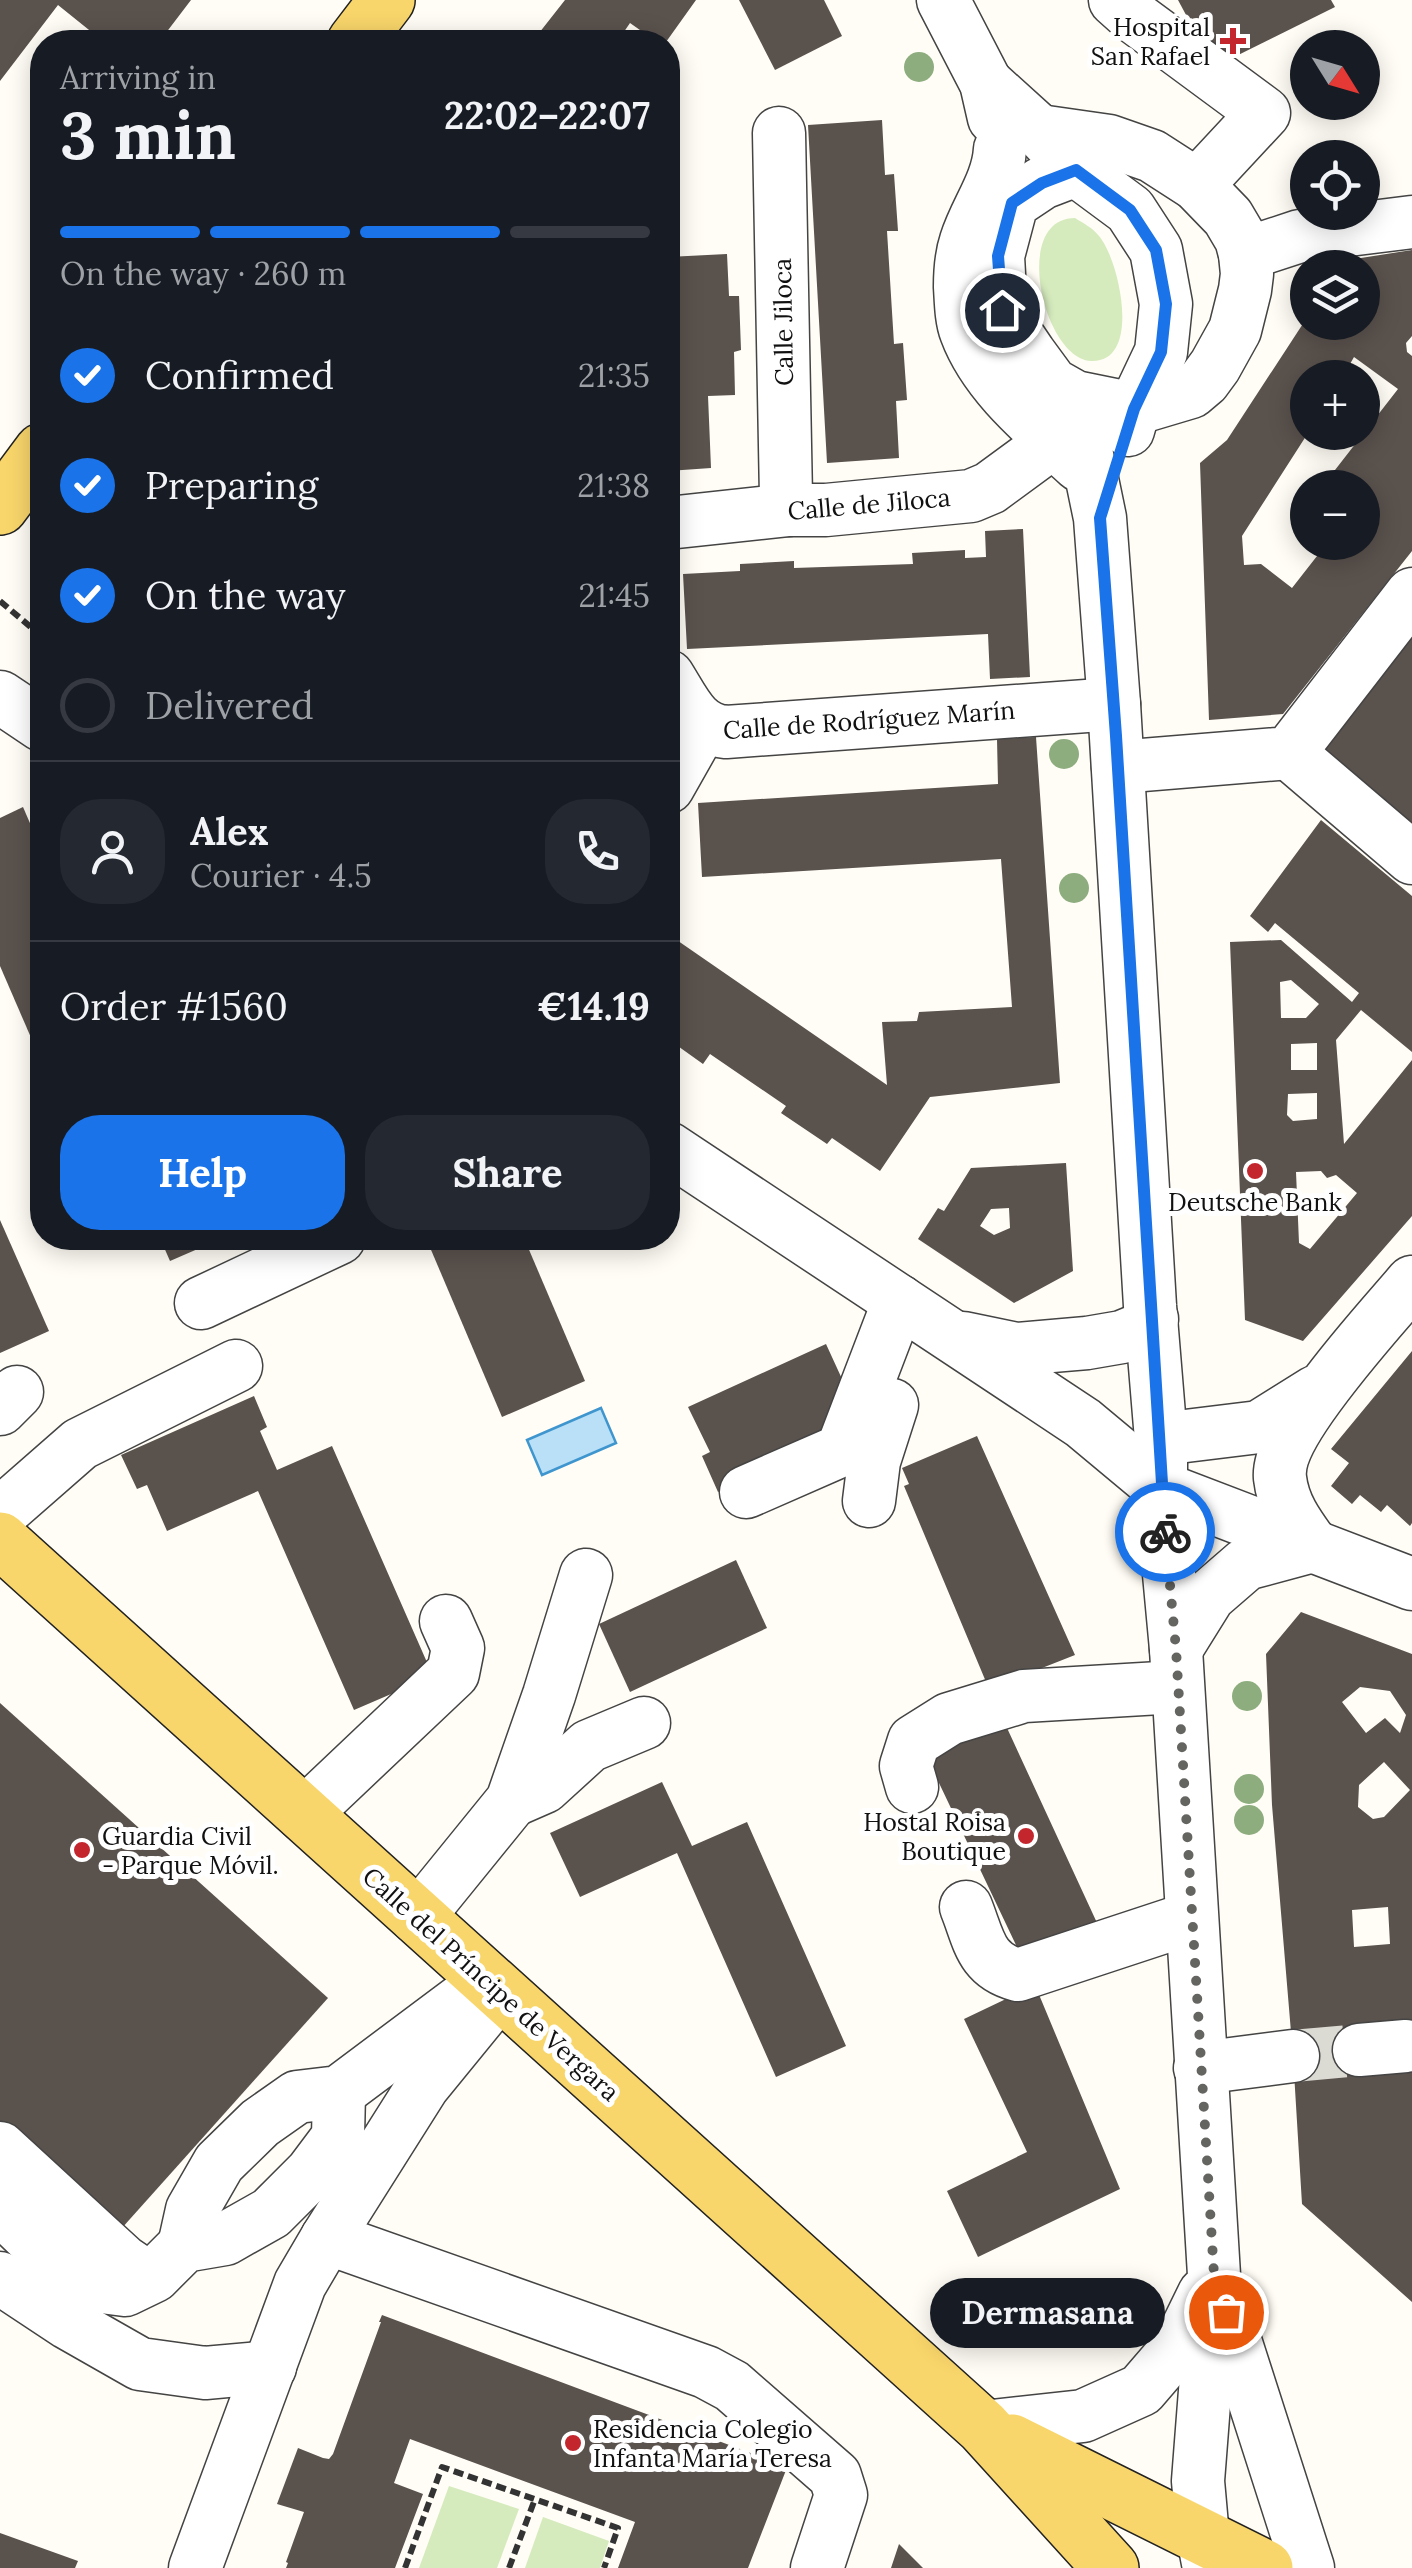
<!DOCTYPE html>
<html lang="en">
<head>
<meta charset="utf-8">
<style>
  :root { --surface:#171b24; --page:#242831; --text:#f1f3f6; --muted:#9ea1a6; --line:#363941; --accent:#1a73e8 }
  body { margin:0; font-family:Lora,serif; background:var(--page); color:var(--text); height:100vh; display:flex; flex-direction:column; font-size:38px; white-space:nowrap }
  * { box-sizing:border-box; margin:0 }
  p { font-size:32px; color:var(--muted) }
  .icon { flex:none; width:55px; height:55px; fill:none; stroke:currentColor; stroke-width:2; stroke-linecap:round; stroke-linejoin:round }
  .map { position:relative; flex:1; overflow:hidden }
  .drawer { position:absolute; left:30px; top:30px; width:650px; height:1220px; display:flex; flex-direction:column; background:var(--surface); border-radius:40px; box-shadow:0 5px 25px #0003 }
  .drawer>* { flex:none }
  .needle { width:65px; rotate:127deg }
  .fabs { position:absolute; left:1290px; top:30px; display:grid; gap:20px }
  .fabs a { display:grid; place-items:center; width:90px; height:90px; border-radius:50%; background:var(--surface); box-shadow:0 5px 25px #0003; font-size:50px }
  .pin { position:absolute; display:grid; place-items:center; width:85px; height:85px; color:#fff; margin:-42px; border:5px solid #fff; border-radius:50%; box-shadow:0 2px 10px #0007 }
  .courier { position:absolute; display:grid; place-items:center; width:100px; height:100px; margin:-50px; border:8px solid #1a73e8; border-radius:50%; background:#fff; color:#222; box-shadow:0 2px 12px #0007 }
  .bubble { position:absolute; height:70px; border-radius:35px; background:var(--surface); box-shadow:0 5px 25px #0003; font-size:32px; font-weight:700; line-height:70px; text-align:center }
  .summary em { font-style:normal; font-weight:700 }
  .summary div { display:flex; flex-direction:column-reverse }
  .summary { display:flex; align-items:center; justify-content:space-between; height:170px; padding:0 30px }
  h1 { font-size:65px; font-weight:700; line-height:75px }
  .bar { display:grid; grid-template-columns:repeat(4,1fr); gap:15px 10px; align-content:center; height:120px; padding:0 30px }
  .bar i { height:12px; border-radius:8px; background:var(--line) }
  .bar .on { background:var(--accent) }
  .bar p { grid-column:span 4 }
  .line { display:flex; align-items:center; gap:25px; padding:0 30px; border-top:2px solid var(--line) }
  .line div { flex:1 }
  .round { display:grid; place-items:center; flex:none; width:105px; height:105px; border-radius:40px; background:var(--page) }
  ol { padding:0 30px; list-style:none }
  li { display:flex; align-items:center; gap:30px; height:110px }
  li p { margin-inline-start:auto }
  li .icon { padding:10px; border-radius:50%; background:var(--accent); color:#fff; stroke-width:4 }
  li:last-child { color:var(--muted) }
  li i { width:55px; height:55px; border:5px solid var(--line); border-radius:50% }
  .primary-button { display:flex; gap:20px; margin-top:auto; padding:20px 30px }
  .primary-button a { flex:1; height:115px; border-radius:40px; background:var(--accent); color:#fff; font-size:40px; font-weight:700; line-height:115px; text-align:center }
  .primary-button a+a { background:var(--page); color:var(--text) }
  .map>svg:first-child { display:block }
</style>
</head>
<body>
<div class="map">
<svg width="1412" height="2568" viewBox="0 0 1412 2568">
  <rect width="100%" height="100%" fill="#fffdf5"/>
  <g fill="#d5ebbd">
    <path d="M1075,218C1083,223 1093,228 1099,236C1119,259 1143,363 1091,361C1043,358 1011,218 1075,218Z"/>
    <path d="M449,2486L519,2509L497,2568H419Z"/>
    <path d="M543,2517L609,2541L600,2568H525Z"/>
  </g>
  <path fill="#b9e0f7" stroke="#3f96cf" stroke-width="2.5" d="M601,1408L616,1443L542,1475L527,1440Z"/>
  <g fill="#5a524d" fill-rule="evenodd">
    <path d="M0,0H191L159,42H104L58,5L0,81Z"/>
    <path d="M565,0H696L666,42H657L630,23L617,42H532Z"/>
    <path d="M739,0H824L842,36L775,70Z"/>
    <path d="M1178,0H1331L1335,7L1214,67Z"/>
    <path d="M882,120L885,175L894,174L898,231H887L894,344L903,343L907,400L896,401L899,458L827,463L808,125Z"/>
    <path d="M1412,250V336L1406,343L1407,352L1412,356V551L1283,714L1209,720L1200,463L1227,440L1308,316V322H1362V268H1316V265ZM1354,357L1398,389L1321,488H1362V542H1328L1292,588L1261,564L1244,565L1242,536L1308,433V378H1351L1357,368L1350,364Z"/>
    <path d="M727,254L729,296H739L741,350L734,352L735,395L708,396L711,468L668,471V257Z"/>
    <path d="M1023,529L1030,677L990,679L988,634L687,649L683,574L740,571V564L794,561V568L913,564L912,553L965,550V558L986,557L985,531Z"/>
    <path d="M1412,631V829L1318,751Z"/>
    <path d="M1036,737L1060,1083L930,1097L880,1171L832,1138L827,1144L781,1113L786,1106L710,1054L703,1064L668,1039V934L887,1085L882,1022L917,1021L919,1012L1012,1007L1001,859L702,877L698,803L998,784L997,739Z"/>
    <path d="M23,807L42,851V1063L0,966V818Z"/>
    <path d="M1321,820L1412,896V1052L1361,1010L1336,1040L1344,1144L1412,1060V1216L1303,1341L1245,1320L1230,942L1281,940L1352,1002L1359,993L1275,923L1268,932L1250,916ZM1291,980L1319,1004L1306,1018H1281L1280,982ZM1317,1043V1070H1291V1044ZM1317,1093V1119L1293,1121L1287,1115L1288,1094ZM1321,1171L1327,1178L1336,1175L1357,1193L1310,1249L1299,1243L1296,1172Z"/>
    <path d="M1066,1163L1073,1271L1014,1303L918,1239L938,1208L944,1211L971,1168ZM1009,1208L1010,1228L994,1235L980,1226L991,1209Z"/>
    <path d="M0,1220L49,1331L0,1353Z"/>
    <path d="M160,1238H223L170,1261Z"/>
    <path d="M426,1238H524L585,1381L502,1417Z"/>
    <path d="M826,1344L848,1392L870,1423L718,1492L702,1456L710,1452L688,1407Z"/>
    <path d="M1412,1351V1523L1410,1526L1387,1505L1381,1512L1360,1495L1352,1504L1331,1486L1349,1463L1331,1449Z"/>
    <path d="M254,1396L267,1427L260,1431L277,1470L332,1446L433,1676L354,1710L258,1491L167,1531L147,1485L137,1489L121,1455Z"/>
    <path d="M977,1436L1075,1655L989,1689L1110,1951L1035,1985L911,1724L989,1689L904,1486L909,1484L902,1468Z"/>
    <path d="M736,1560L767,1628L630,1692L599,1624Z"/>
    <path d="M1301,1612L1412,1654V2302L1302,2204L1293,2056L1272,1805L1266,1654ZM1360,1687L1390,1691L1406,1715L1400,1733L1385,1718L1366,1733L1342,1702ZM1384,1762L1410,1790L1384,1817L1373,1819L1358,1807L1359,1785ZM1388,1907L1390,1944L1354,1947L1352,1910ZM1405,2035L1408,2073L1361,2075Z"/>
    <path d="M0,1703L328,1998L113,2238L0,2136Z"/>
    <path d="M662,1782L692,1846L747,1822L846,2046L776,2077L677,1853L580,1897L550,1833Z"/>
    <path d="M1035,1985L1120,2189L978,2257L947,2191L1027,2152L964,2019Z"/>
    <path d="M382,2315L780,2464L788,2465L748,2568H618L635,2522L410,2439L394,2483L423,2494L395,2568H286L288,2563L286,2562L304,2512L277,2504L298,2448L323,2458L329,2459L333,2454L381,2322H379Z"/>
    <path d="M0,2533L78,2561L75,2568H0Z"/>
    <path d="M899,2544L923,2568H891Z"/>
  </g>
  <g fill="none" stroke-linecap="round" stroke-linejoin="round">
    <path stroke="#dbdad3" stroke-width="52" stroke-dasharray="52 26" stroke-linecap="butt" d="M1293,2056L1359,2050"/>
    <defs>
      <g id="minor">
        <path d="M943,0L986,83L994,118"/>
        <path d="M1115,0L1134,17L1264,113L1197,185"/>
        <path d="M986,83L1039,131L1076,170L1130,210L1156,250L1166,304L1161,352L1134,409L1128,430"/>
        <path d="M1039,131L1109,141L1152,156L1197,185L1228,217L1241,239L1245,254L1247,274L1245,290L1235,330L1215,366L1204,381L1191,392L1134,409L1075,397L1052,384L1030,354L1001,311L998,256L1012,203L1042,183L1076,170"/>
        <path d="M779,133L786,497L789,510"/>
        <path d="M1000,149C998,183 976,209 966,241C961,256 960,272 960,287C961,302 961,319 966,332C986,386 1038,427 1079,465"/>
        <path d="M1245,254L1300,236L1412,222"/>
        <path d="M1075,397L1100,518L1114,704L1150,1306L1161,1439V1488L1176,1649L1214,2275L1198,2481L1203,2537L1209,2568"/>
        <path d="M668,523L789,510H826L971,496L990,488L1054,441L1075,397"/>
        <path d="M668,676C684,701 694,729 726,732L1114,704"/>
        <path d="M0,697L42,725"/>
        <path d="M1289,753L1412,858"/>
        <path d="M1118,767L1289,753L1412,594"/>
        <path d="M668,787L694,741L698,722"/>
        <path d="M668,1148L1083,1423L1161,1488L1412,1584"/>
        <path d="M201,1303L339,1238"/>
        <path d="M963,1338L1016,1349L1087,1343L1122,1337L1139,1330L1152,1319"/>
        <path d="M0,1409L17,1392"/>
        <path d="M1161,1439L1259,1427L1315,1392"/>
        <path d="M746,1492L842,1450L899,1301"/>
        <path d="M869,1501L874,1461L892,1405"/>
        <path d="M0,1514L80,1444L236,1366"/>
        <path d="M1313,1546C1297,1524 1283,1505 1280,1478C1275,1432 1381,1319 1412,1282"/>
        <path d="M1176,1649L1209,1596L1246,1564L1313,1546"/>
        <path d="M912,1787L906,1766L914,1741L949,1719L1024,1696L1177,1687"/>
        <path d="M512,1801L544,1787L589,1746L644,1723"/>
        <path d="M303,1815L453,1673L458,1648L446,1621"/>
        <path d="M966,1907C979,1939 980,1965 1018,1975L1191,1918"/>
        <path d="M417,1918L512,1801L549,1695L586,1575"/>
        <path d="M1359,2050L1406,2046"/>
        <path d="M1200,2068L1293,2056"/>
        <path d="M0,2148L123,2261L148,2278"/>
        <path d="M0,2208L51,2257L86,2285L125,2290L154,2276L184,2246L225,2239L271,2213L311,2173L338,2137L339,2092"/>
        <path d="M327,2238L706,2372L732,2386L835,2476L841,2495L817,2568"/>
        <path d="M184,2246L192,2210L219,2163L260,2123L297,2097L339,2092L478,1988"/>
        <path d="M0,2278L68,2323L140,2364L205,2373L270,2367"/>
        <path d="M1222,2300L1308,2568"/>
        <path d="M983,2427L1083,2416L1141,2390L1178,2347L1204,2294"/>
        <path d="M195,2568L300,2284L327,2238L423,2086L499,1993"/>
      </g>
      <g id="major">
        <path d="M355,42L387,0"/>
        <path d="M0,507L42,451"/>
        <path d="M0,1540L983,2427L1111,2568"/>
        <path d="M1012,2442L1265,2568"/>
      </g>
    </defs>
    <use href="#minor" stroke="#444" stroke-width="55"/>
    <use href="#major" stroke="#222" stroke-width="58"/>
    <g stroke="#333" stroke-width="6" stroke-dasharray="10 5" stroke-linecap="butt">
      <path d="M0,601L39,634"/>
      <path d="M405,2568L442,2467L618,2528L604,2568"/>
      <path d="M509,2568L535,2499"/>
    </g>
    <use href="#minor" stroke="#fff" stroke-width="52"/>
    <use href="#major" stroke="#f9d66b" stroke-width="55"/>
  </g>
  <g fill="#8dad7f">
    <circle cx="919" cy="67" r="15"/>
    <circle cx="1064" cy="754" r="15"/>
    <circle cx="1074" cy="888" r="15"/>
    <circle cx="1247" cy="1696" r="15"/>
    <circle cx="1249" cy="1789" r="15"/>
    <circle cx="1249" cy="1820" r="15"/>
  </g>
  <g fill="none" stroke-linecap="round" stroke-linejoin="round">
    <path stroke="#646461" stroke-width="10" stroke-dasharray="0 18" d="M1165,1532L1176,1649L1214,2275L1226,2312"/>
    <path stroke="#1a73e8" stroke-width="12" d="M1002,310L998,256L1012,203L1042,183L1076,170L1130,210L1156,250L1166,304L1161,352L1134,409L1100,518L1116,736L1165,1532"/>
  </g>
  <g fill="#c4262e" stroke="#fff" stroke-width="4">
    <path d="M1228 26h10v10h10v10h-10v10h-10v-10h-10v-10h10z"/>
    <circle cx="1255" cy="1171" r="10"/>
    <circle cx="1026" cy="1836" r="10"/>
    <circle cx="82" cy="1850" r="10"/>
    <circle cx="573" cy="2443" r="10"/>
  </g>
  <g text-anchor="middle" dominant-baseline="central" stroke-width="10" stroke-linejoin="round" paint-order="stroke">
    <g font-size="25" fill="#111" stroke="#fff" text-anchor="end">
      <text x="1210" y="27">Hospital<tspan x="1210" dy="29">San Rafael</tspan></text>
      <text x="1255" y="1202" text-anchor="middle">Deutsche Bank</text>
      <text x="1006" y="1822">Hostal Roisa<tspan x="1006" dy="29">Boutique</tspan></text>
      <text x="102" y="1836" text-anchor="start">Guardia Civil<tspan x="102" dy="29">- Parque Móvil.</tspan></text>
      <text x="593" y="2429" text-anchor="start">Residencia Colegio<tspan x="593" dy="29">Infanta María Teresa</tspan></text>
    </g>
    <g font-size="25" fill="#111" stroke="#fff">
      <text transform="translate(783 322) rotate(-91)">Calle Jiloca</text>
      <text transform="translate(869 504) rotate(-5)">Calle de Jiloca</text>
      <text transform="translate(869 720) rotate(-4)">Calle de Rodríguez Marín</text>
      <text transform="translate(491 1984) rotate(42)">Calle del Príncipe de Vergara</text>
    </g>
  </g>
</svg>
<div class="fabs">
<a><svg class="needle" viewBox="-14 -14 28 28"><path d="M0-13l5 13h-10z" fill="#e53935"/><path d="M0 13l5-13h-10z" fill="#9ea1a6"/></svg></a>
<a><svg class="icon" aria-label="locate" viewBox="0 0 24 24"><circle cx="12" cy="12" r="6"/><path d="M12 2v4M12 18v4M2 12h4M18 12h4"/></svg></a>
<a><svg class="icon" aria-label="layers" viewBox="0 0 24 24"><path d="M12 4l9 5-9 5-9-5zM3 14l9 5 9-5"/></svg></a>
<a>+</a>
<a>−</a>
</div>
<div class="pin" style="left:1226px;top:2312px;background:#ea580c"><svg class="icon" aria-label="bag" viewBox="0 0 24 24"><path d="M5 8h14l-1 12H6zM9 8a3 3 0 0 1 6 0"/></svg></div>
<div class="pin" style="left:1002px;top:310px;background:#1f2937"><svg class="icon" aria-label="home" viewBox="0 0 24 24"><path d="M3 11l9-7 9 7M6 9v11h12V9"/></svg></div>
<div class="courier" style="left:1165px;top:1532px"><svg class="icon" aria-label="bike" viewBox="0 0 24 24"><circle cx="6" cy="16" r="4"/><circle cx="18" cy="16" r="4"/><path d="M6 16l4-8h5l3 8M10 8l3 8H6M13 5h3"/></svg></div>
<div class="bubble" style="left:930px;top:2278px;width:235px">Dermasana</div>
<section class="drawer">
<div class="summary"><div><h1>3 min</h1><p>Arriving in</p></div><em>22:02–22:07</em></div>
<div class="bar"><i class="on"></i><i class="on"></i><i class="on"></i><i></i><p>On the way · 260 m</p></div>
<ol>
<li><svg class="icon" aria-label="check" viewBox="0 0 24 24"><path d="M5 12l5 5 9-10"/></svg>Confirmed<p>21:35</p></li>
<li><svg class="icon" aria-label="check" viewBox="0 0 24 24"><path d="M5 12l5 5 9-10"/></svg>Preparing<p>21:38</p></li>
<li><svg class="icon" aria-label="check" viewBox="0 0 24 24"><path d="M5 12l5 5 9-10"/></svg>On the way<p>21:45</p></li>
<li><i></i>Delivered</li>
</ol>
<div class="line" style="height:180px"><a class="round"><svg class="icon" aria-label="person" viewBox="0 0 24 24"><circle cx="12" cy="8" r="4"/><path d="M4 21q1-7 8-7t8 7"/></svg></a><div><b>Alex</b><p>Courier · 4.5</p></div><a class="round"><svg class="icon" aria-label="phone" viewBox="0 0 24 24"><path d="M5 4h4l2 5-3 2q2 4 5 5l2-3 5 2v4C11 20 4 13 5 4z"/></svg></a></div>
<div class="line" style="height:130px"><div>Order #1560</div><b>€14.19</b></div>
<div class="primary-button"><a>Help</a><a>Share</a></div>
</section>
</div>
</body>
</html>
